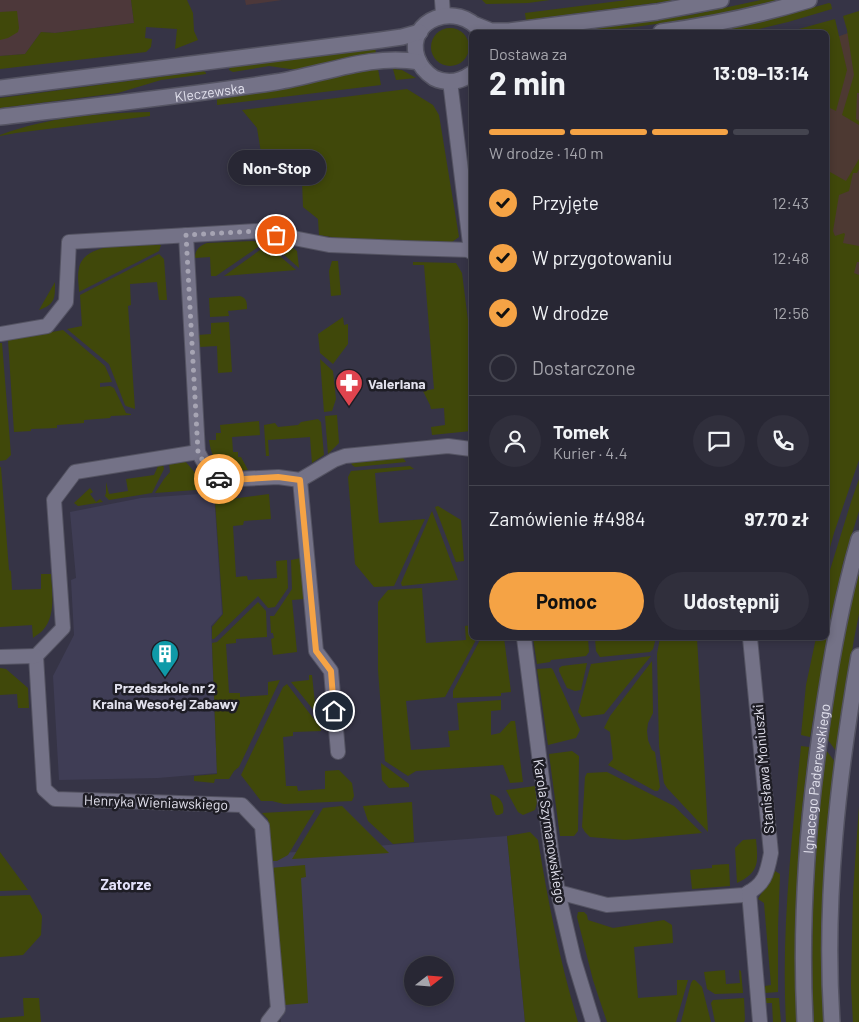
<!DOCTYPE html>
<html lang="pl">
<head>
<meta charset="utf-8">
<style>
  :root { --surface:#282734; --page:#302f3c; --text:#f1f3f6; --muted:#a5a5ac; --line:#44444f; --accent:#f5a345 }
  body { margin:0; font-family:Barlow,sans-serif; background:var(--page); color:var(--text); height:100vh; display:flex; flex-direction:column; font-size:19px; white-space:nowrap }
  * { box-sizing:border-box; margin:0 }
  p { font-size:16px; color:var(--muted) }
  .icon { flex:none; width:28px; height:28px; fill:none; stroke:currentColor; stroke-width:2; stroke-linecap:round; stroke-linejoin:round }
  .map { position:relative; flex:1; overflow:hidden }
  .sheet { position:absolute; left:469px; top:30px; width:360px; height:610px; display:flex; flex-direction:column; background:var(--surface); border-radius:8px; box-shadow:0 2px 8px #0003,0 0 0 1px var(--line) }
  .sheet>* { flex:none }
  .needle { width:32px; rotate:73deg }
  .tools { position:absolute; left:404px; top:956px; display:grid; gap:10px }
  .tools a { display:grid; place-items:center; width:50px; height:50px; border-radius:50%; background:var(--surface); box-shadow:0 2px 8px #0003,0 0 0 1px var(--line); font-size:25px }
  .pin { position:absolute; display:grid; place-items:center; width:42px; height:42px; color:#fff; margin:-21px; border:2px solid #fff; border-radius:50%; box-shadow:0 1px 5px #0007 }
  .courier { position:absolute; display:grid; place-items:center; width:50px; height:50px; margin:-25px; border:4px solid #f5a345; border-radius:50%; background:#fff; color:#222; box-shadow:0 1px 6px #0007 }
  .bubble { position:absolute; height:35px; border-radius:18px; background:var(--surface); box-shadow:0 2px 8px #0003,0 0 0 1px var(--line); font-size:16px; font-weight:700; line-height:35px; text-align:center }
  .summary em { font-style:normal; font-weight:700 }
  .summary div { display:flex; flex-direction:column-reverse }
  .summary { display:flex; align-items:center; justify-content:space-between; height:85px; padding:0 20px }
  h1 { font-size:32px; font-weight:700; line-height:38px }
  .bar { display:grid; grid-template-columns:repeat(4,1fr); gap:8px 5px; align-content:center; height:60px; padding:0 20px }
  .bar i { height:6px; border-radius:4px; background:var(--line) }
  .bar .current { background:var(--accent) }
  .bar p { grid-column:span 4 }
  .line { display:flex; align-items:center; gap:12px; padding:0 20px; border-top:1px solid var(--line) }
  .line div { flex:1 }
  .round { display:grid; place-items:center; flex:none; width:52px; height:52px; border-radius:26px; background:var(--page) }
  ol { padding:0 20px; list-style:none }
  li { display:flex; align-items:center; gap:15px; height:55px }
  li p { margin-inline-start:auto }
  li .icon { padding:5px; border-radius:50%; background:var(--accent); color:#111; stroke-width:4 }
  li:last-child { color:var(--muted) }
  li i { width:28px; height:28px; border:2px solid var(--line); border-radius:50% }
  .cta { display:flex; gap:10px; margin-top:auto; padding:10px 20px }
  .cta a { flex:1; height:58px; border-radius:30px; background:var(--accent); color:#111; font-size:20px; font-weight:700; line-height:58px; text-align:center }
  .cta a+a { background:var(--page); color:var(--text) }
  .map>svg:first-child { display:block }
</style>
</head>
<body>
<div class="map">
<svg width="859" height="1022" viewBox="0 0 859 1022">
  <rect width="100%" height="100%" fill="#363446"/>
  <path fill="#4d3932" d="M859,29V286L826,277V41Z"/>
  <g fill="#4d383a">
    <path d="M0,0H131L134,23L55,33L41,32L25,54L0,56Z"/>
    <path d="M245,0H282L246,5Z"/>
  </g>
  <g fill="#3f3d55" fill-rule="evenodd">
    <path d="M214,493L222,614L211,626L217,773L158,778L59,780L53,676L74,635L71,580L76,578L70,512L141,498Z"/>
    <path d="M507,836L525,1022H281L269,854ZM412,965H445V998H412Z"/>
  </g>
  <g fill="#40480a">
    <path d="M131,0H187L193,13L194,31L198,40L175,49L177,29L146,27L145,38L152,39L151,47L146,52L0,69V56L25,54L41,32L55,33L134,23Z"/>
    <path d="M482,0H550L528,3L486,4Z"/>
    <path d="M627,0H677L526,20L525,13Z"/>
    <path d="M761,0H777C732,12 687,20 642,26C616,29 592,33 566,32L691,15Z"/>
    <path d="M829,3L831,4L832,9L788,22L747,32H714L762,22Z"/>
    <path d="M17,11L19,28L18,32L8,38L0,40V12Z"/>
    <path d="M859,11V93H857L856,119L859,121V125L842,115L854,75L847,30L843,16Z"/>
    <path d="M835,19L847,70L836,111L826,106V32H788Z"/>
    <circle cx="450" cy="47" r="19"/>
    <path d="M375,48L376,53L337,60L299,69H290L269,66L233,72L229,70L230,67Z"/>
    <path d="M378,69L381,85L217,105V99L298,86L350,74Z"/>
    <path d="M393,69L402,70L416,78L396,80Z"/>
    <path d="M204,71L206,73V74L161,80L118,93L0,108V98Z"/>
    <path d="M407,89L433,105L439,115L459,237L452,242L344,239L319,235L318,219L303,207L302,180H264V159H262L257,128L242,110Z"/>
    <path d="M150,112V116L16,133L0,136V135C48,117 99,113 150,112Z"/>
    <path d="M859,159V169L857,173H853L849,191L839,195L833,231L835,236L844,233L845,234L843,243L859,246V262H857L854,273L859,275V460L834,533L826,562V193L830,172L846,181Z"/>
    <path d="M253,241L264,243L216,276H211L210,257L195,258C195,250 199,246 207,243Z"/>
    <path d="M152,244L161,245L159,251L79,292C79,285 77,276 79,268C84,242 132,245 152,244Z"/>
    <path d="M272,244L293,248L297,251L299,268Z"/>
    <path d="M267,245L296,270L224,276Z"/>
    <path d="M159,254L164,259L167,300H159L157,282L130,284L131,305L128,306L135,409L126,406L125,405L109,364L67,329L82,326L80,295Z"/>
    <path d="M332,261H338L341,295L331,296L329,271Z"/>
    <path d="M413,262L456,263L462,273L471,344V431L432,435L431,427L445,425L444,408L431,409L430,405L423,391L434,389L424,265H413Z"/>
    <path d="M55,282C55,299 55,304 39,310Z"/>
    <path d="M240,296C247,298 247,303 247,309L228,311L229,316L210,317L209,298Z"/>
    <path d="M343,317L344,325L348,324V344L333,364L320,353L318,334Z"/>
    <path d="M229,322L232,372L218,373L217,346L199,347L198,335L211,334V323Z"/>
    <path d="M63,330L105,366L112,382L100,383V387L110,386L114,388L126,413L131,414V415L111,416L110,418L84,420V423L57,425V428L31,429V431L14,432L8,340Z"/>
    <path d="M0,343H2L11,455L6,460L0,461Z"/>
    <path d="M320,359L333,371L336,399L332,411L324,412Z"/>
    <path d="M337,415L339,443L328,454L325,416Z"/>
    <path d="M318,419L321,422L324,455L312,463L310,437L268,440L269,456H266L264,425L275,423L278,427L298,425L301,422Z"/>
    <path d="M259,421L260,435L232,437L233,452H238V457H241L248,470C243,470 236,472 231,471C216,468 211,454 209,440H216V433H221L220,425Z"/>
    <path d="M401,455L406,462L355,467L352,465L350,460Z"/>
    <path d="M185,461L209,489L155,493L164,479L170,472L169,463Z"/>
    <path d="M163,463L164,469L152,493L109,500L105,496L106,493V482L109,494L128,491L126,479L154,475L158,466Z"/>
    <path d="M410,466L414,469L375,473L379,523L425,519L394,586L374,587L355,564L348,477L351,471Z"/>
    <path d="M0,467H1L9,570L11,571L12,590L41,589V574H51C52,591 56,616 43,630C41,633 36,635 33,638L32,625L0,627Z"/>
    <path d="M859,479V511L843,563L830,622L810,737L801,735L806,685L816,638H826V590L830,570L851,502Z"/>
    <path d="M90,488L93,492L90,494L96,502L100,499L103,502L78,506L74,503Z"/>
    <path d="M269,494L271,519L244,521L243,525L233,526L236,577L247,576L248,580L277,578L276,561L287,560L288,588L275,607L268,608L258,596L214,639H212V627L223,614L215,501Z"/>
    <path d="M438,506L461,520L464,561L456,562L435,507Z"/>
    <path d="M432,511L458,580L402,586L401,583Z"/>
    <path d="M301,558L304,599L292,600L297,652L273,655L271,639L274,638L273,633H271L270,616H274L292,589L291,560Z"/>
    <path d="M859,573V614L854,639L836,751L828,740L839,662L846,623Z"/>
    <path d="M422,588L426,643L466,640L465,626L471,625V638H477L445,697L406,701L411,750L450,747L448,731L459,730L457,703L501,700V710L491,711V735L500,733L511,721H515L523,782L510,783L503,765L416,771L408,776L385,761L378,670V602L388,590Z"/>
    <path d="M258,602L266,611L267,637L236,639V643L226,644L229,693H240V697L268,695V682L280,680L239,767L234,771L229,779H215L214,783L194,781V776L217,774L212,643L217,642Z"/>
    <path d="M481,638H504L511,692L501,693V696L453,698V691Z"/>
    <path d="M533,638H588L589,652L586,656L551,660L550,662L537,664Z"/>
    <path d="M595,638H656L653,649L650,652L600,657L596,651Z"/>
    <path d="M660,638H697L708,832L667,788L664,783L659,746L657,654Z"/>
    <path d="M651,656L604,714L582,717L578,712L591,664Z"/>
    <path d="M652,661L653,713L648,723L647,731L648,740L652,750L655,752L660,787L658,791H655L608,765L613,759L610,732L604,728L610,716Z"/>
    <path d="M587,663L581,690L575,691L567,688L559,671V668L562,666Z"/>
    <path d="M0,668L6,669L28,688L29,708H18L17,694L0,695Z"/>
    <path d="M551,668L553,670L580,730L576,738L548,745L537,669Z"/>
    <path d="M309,675H312L316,713L291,682L309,680Z"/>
    <path d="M287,684L320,727L321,731L293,732V736L283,737L286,786H297L298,791L325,789V771L339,770L352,783L354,796L352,801L284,804L272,801H261L241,775L283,687Z"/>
    <path d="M801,746L809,747C806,779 801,811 799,842C796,902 794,962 797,1022H786C781,930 792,838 801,746Z"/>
    <path d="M826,750L835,762C832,789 828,816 826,842C822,902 821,962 824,1022H814C811,961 812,899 817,838C819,808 823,779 826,750Z"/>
    <path d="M572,751L579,756L578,831L574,836H560L549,754Z"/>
    <path d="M381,763L409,784V787L389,788L382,780Z"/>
    <path d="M607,772L674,806L702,833L625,840L590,837L585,832L582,827L585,777L587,773Z"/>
    <path d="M535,786C537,795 538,802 535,810L523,815L518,812L506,790Z"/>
    <path d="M490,794C500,796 505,804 503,813L499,815H496L493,809Z"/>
    <path d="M412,802L414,842L393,844L368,821L363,806Z"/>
    <path d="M342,806L389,853L292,859L323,808Z"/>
    <path d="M859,806V1022H853L851,986L853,893Z"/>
    <path d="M315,810L288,855L277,861H270L268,819L262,813Z"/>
    <path d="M530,832L538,840C548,902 560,962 578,1022H525L507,836Z"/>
    <path d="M756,839C758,862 760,872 737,883L735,848L743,840Z"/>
    <path d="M0,852L28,890L0,891Z"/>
    <path d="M729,864L730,886L692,889L690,870L712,868V865Z"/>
    <path d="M305,865L306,877L301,878L308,1003L284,1005L270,868Z"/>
    <path d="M775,871L780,874L778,926V992L765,993V986L771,985L764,903L758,899Z"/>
    <path d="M30,895L42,916L41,935L23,955L0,957V896Z"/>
    <path d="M578,912H584L587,915L588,920L613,928L664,920L672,925L673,943L634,947L638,998L677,995V980H688L676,1022H607L593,980L577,917Z"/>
    <path d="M725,970L726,984L740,983L739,970L741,971L743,993L715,994L707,989L704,972Z"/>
    <path d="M693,980H695L702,987L711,1022H681L691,983Z"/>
    <path d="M23,998H39L41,1022H0V1018L24,1016Z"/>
    <path d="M744,998L745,1020L744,1022H715L711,1003L713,1000Z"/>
    <path d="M766,998H779L781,1022H773L772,1003H766Z"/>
  </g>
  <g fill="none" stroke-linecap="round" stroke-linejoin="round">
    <defs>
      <g id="street">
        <path d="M442,0L443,14"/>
        <path d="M450,81L471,252"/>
        <path d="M186,235L198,452L209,472L219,480L278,477L300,480L334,460L345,456L448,446L471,449"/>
        <path d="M0,334L47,326L66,302L69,242L258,231L329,245L404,248L471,250"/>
        <path d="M300,480L316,651L331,671L338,752"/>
        <path d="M524,638L551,849L558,892L574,960L593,1022"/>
        <path d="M36,656L44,789L55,799L242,805L262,826L278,1009L268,1022"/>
        <path d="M36,656L63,628L54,500L75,472L198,452"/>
        <path d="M0,657L36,656"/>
        <path d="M558,892L607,905L744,895C765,885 767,874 771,853L750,638"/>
        <path d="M749,892L760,1022"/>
      </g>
      <g id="secondary">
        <path d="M476,25L491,31H508L657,12L721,0"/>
        <path d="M661,32C711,25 760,15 809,0"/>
        <path d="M471,74C460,82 447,84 434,78C426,73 420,66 417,57C405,19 458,0 481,32"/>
        <path d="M0,88L381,40L402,37L420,32"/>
        <path id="s1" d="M0,117C92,106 185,96 276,82C322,75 372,53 419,62"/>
        <path id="s2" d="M805,1022C800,924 807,825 821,728C830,664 841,601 859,539"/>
        <path d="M832,1022C824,900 838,776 859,656"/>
      </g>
    </defs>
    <use href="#street" stroke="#545362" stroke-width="16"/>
    <use href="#secondary" stroke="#545362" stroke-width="18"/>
    <use href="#street" stroke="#747287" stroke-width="14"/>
    <use href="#secondary" stroke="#747287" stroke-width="15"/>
  </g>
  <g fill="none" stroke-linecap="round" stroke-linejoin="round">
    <path stroke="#a6a4b3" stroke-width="5" stroke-dasharray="0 9" d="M219,479L209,472L198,452L186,235L258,231L276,235"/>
    <path stroke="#f5a345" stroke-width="6" d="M219,479L230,480L278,477L300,480L316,651L331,671L334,711"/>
  </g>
  <defs>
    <symbol id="pharmacy-pin" viewBox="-11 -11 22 30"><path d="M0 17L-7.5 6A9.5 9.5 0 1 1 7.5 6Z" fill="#e0444e" stroke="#1e1d25"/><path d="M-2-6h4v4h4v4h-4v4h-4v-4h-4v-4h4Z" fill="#fff"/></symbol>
    <symbol id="building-pin" viewBox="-11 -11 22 30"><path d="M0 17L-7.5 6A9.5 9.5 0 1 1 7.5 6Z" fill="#0f9aa8" stroke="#1e1d25"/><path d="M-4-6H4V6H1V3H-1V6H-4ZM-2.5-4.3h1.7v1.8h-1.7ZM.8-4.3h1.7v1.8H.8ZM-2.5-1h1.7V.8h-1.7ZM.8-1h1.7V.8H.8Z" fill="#fff"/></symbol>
  </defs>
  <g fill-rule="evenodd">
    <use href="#pharmacy-pin" x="333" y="367" width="32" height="43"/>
    <use href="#building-pin" x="149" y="638" width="32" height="43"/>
  </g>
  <g text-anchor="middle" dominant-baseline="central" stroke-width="5" stroke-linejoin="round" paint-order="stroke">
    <g font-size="14" fill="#e2e1ed" stroke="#1e1d25">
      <text stroke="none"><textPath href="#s1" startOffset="211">Kleczewska</textPath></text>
      <text transform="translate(763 769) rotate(-95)">Stanisława Moniuszki</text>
      <text stroke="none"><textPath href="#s2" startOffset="244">Ignacego Paderewskiego</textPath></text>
      <text transform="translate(156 802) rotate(2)">Henryka Wieniawskiego</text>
      <text transform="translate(550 831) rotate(81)">Karola Szymanowskiego</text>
    </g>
    <g font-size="14" font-weight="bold" fill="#e2e1ed" stroke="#1e1d25" text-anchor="start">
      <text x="368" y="383">Valeriana</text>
      <text x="165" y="687" text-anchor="middle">Przedszkole nr 2<tspan x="165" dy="16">Kraina Wesołej Zabawy</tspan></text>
    </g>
    <g font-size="15" font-weight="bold" fill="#e2e0f8" stroke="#1e1d25">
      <text x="126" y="884">Zatorze</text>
    </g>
  </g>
</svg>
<div class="tools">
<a><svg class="needle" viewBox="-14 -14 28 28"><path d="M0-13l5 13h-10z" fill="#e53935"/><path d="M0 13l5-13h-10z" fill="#a5a5ac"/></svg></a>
</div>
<div class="pin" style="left:276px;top:235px;background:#ea580c"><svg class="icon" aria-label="bag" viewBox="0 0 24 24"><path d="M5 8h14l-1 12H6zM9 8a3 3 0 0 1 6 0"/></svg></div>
<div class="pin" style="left:334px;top:711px;background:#1f2937"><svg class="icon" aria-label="home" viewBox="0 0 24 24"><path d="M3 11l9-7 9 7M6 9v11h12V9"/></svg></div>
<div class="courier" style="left:219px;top:479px"><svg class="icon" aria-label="car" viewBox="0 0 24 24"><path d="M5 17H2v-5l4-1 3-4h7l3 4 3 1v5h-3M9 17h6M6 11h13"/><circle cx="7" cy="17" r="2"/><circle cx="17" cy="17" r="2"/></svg></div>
<div class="bubble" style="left:228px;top:150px;width:98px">Non-Stop</div>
<section class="sheet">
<div class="summary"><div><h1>2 min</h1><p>Dostawa za</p></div><em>13:09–13:14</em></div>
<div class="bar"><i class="current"></i><i class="current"></i><i class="current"></i><i></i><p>W drodze · 140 m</p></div>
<ol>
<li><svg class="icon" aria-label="check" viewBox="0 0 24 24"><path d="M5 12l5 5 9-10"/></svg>Przyjęte<p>12:43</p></li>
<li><svg class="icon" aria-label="check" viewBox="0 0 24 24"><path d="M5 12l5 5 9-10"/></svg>W przygotowaniu<p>12:48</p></li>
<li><svg class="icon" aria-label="check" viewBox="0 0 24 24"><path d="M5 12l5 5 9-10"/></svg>W drodze<p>12:56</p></li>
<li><i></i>Dostarczone</li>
</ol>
<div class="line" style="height:90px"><a class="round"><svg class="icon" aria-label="person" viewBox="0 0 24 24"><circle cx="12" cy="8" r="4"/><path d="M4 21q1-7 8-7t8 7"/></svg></a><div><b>Tomek</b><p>Kurier · 4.4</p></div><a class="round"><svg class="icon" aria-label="chat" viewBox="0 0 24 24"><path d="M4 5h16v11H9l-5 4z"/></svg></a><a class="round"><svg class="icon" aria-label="phone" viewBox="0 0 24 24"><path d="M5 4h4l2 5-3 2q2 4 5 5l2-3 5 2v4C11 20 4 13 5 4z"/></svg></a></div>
<div class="line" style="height:65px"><div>Zamówienie #4984</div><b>97.70 zł</b></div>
<div class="cta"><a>Pomoc</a><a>Udostępnij</a></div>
</section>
</div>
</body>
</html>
